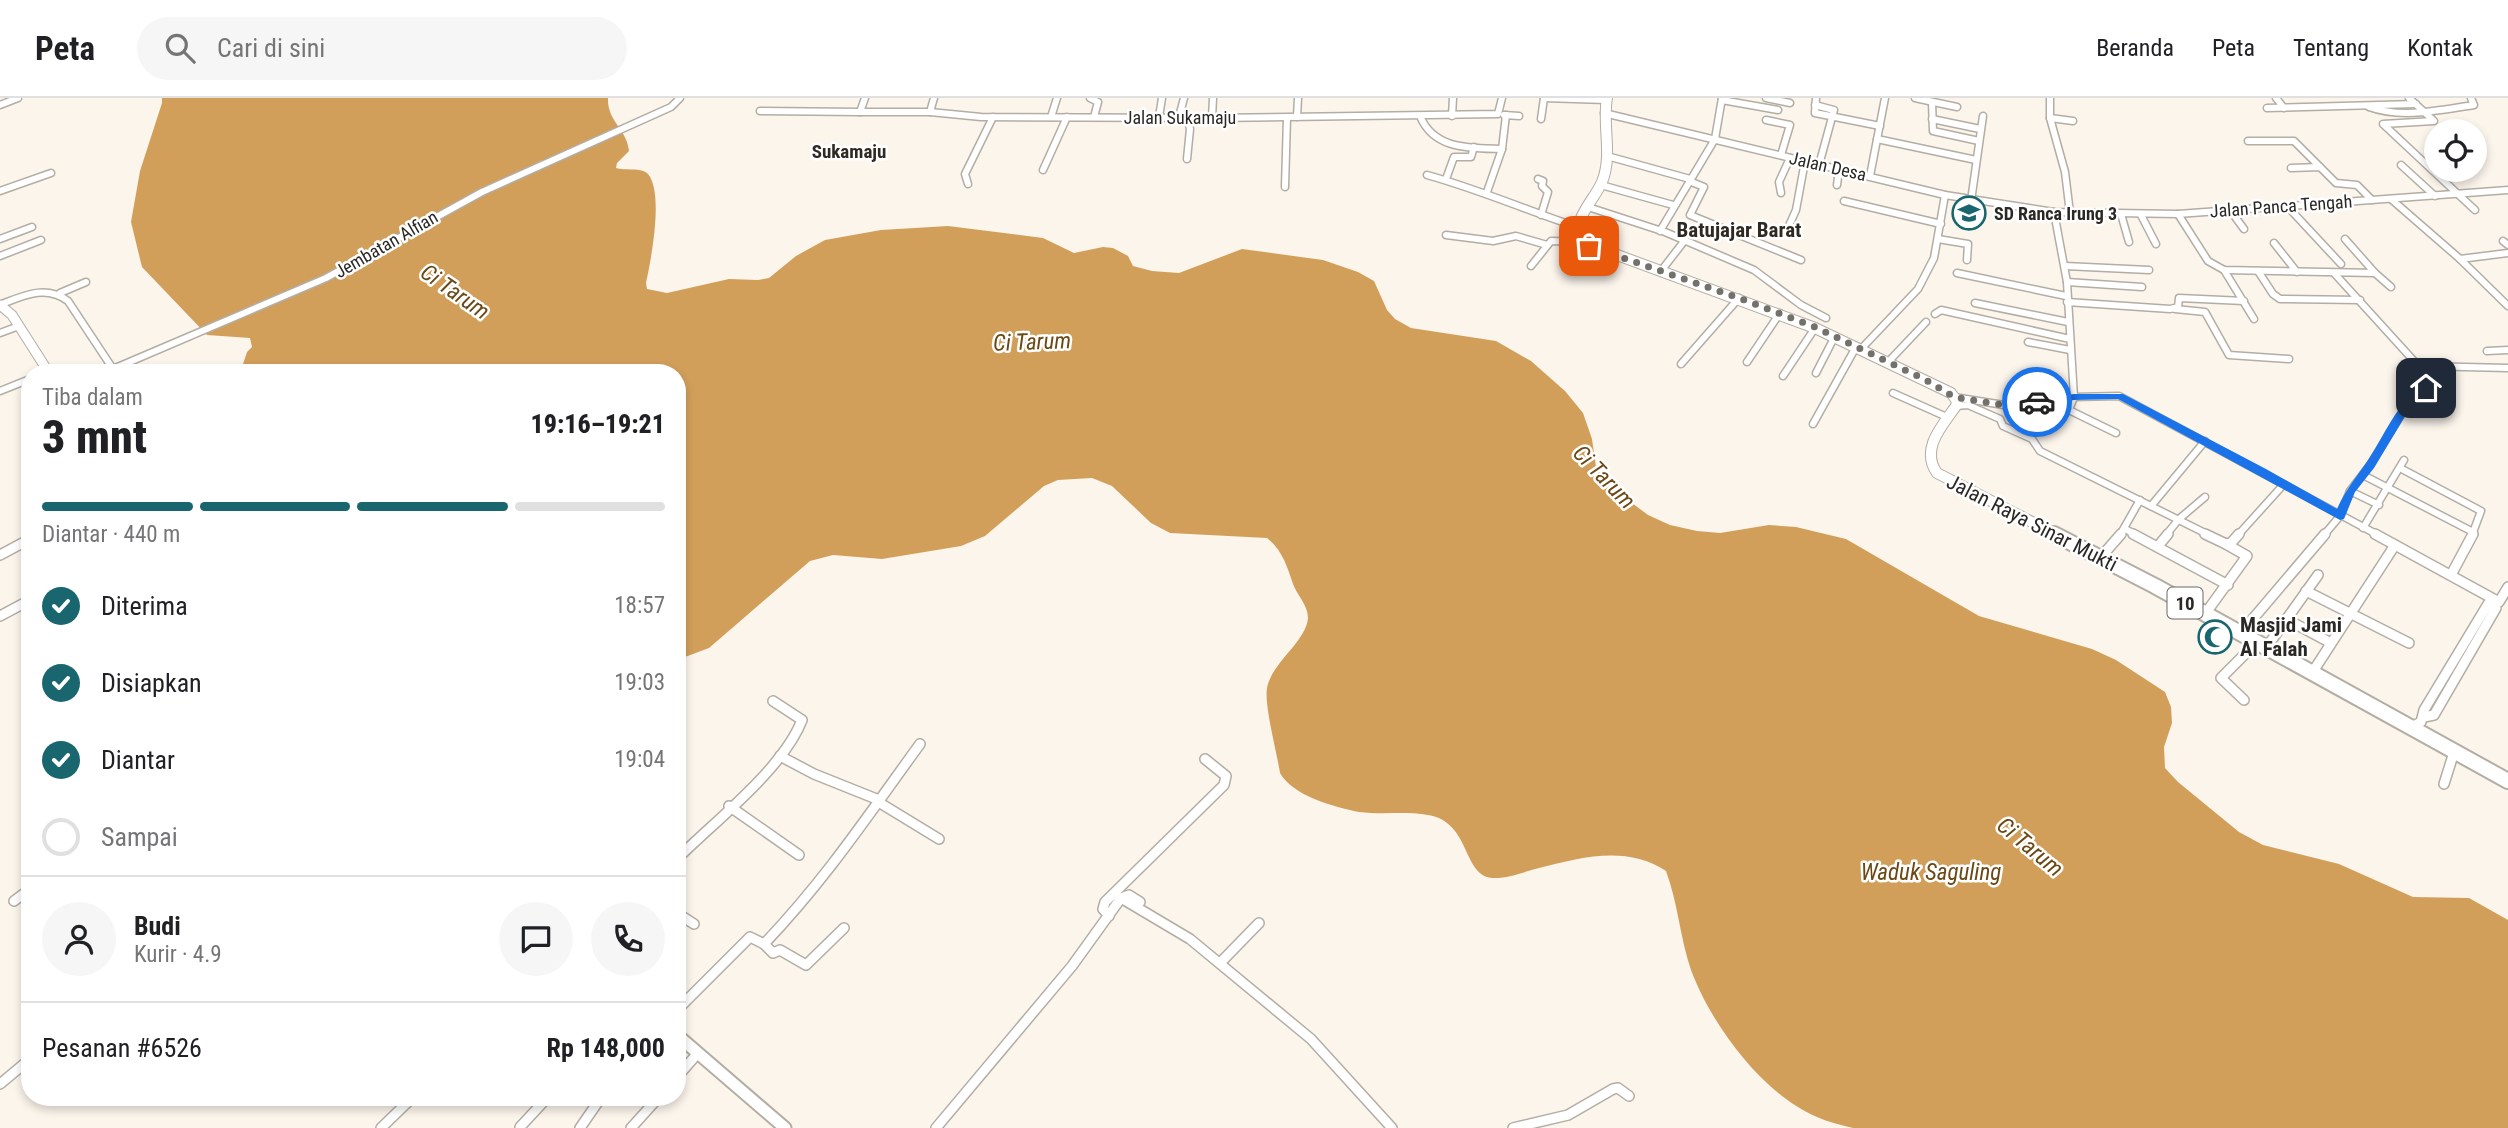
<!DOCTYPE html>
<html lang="id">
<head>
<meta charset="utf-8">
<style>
  :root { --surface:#fff; --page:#f6f6f6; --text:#202124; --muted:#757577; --line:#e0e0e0; --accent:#1a666f }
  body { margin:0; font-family:"Roboto Condensed",sans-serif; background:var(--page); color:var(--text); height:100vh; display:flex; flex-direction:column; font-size:26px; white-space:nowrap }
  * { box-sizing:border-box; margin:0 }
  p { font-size:23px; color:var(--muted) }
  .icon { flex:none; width:38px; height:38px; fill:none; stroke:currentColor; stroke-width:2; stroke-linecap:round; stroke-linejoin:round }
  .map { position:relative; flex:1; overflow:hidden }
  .details { position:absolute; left:21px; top:266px; width:665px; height:742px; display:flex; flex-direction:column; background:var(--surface); border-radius:28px; box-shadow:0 4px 10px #0003 }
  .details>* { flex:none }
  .fabs { position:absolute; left:2424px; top:21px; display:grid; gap:14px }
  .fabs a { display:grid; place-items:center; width:63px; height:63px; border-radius:50%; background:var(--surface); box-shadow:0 4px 10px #0003; font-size:35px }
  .pin { position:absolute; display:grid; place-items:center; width:60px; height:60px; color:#fff; margin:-30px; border-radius:14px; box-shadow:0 4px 10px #0006 }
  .courier { position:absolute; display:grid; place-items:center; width:70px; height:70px; margin:-35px; border:5px solid #1a73e8; border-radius:50%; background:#fff; color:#222; box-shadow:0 2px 9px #0007 }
  .overview em { font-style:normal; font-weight:800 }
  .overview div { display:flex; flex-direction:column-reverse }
  .overview { display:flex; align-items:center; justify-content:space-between; height:119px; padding:0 21px }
  h1 { font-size:46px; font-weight:800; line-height:52px }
  .bar { display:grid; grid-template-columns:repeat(4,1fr); gap:10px 7px; align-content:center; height:84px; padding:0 21px }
  .bar i { height:9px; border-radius:5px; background:var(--line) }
  .bar .on { background:var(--accent) }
  .bar p { grid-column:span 4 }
  .line { display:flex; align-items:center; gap:18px; padding:0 21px; border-top:2px solid var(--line) }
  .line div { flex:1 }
  .round { display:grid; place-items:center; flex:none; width:74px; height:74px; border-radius:37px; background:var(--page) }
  ol { padding:0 21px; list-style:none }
  li { display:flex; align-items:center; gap:21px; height:77px }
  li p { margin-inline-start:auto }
  li .icon { padding:7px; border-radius:50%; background:var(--accent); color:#fff; stroke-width:4 }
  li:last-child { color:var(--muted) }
  li i { width:38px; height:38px; border:4px solid var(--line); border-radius:50% }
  header { display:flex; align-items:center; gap:42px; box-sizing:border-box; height:98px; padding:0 35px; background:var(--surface); border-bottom:2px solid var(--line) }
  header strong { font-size:33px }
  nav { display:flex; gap:38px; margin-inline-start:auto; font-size:24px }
  .search { width:490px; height:63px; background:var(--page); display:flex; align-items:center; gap:18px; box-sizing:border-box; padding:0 24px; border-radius:38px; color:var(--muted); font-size:26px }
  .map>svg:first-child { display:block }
</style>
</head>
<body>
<header>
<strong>Peta</strong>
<div class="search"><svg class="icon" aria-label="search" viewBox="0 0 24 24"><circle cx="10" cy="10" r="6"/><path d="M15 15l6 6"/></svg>Cari di sini</div>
<nav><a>Beranda</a><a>Peta</a><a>Tentang</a><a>Kontak</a></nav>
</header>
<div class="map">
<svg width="2508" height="1030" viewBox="0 0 2508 1030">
  <rect width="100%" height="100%" fill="#fcf5ec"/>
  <path fill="#d29f5b" d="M162,0H608C607,23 627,31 629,53L617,65L616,70C625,73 641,69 648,76C664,95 651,162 646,185L647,191L667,195L729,181L758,182L769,180L796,158L825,142L881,132L948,128L1043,140L1074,155L1103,149L1113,150L1128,158L1133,168L1152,173L1179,175L1242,151L1323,162L1358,174L1374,183L1387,212L1395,221L1411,230L1496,243L1531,263L1565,293L1583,315L1592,341L1596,369L1612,390L1648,417L1670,427L1697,433L1720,435L1769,427L1796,429L1846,441L1979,518L2092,551L2116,562L2165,594L2171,609L2172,625L2164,649L2165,670L2178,684L2239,734L2263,747L2339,766L2413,799L2469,800L2508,822V1030H1853C1841,1027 1828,1024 1817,1019C1762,996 1711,926 1691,872C1680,840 1678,805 1666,773C1627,747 1582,759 1539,770C1523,774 1508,781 1492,780C1462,777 1471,724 1428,717C1405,713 1382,717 1359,714C1334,709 1293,698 1280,675C1277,655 1264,607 1267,590C1272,564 1306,544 1308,520C1308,507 1297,497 1293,486C1287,468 1282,452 1267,440L1170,435L1151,425L1112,388L1092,380L1058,382L1044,388L985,438L961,448L882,461L833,457L810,463L709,550L677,562V275H240L247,254L252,249L250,240L207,237L142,169L131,124L140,73L162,5Z"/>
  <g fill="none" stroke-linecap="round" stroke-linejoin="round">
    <defs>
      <g id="minor-far1">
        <path d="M865,0L860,14H930L981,19L1212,20L1498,16L1502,0"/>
        <path d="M1090,0L1098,4L1094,19"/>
        <path d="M1544,0L1606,2"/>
        <path d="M1766,0L1790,5"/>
        <path d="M1816,0L1815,15L1880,28"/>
        <path d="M1915,0L1957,9"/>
        <path d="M2050,0V20L2065,74L2070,115"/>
        <path d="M2276,0L2284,10"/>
        <path d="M2409,0L2434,23L2383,26L2475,112"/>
        <path d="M1722,2L1778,12"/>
        <path d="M1932,4L1933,33L1979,43"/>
        <path d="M0,7L18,0"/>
        <path d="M1815,7L1834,12L1819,67"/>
        <path d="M2369,9C2402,21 2440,12 2474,7L2471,0"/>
        <path d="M2267,10L2416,6"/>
        <path d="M760,13L860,14"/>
        <path d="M930,14L934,0"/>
        <path d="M1604,15L1945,97L2054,114L2178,116L2508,92"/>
        <path d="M1504,17L1519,18"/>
        <path d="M1420,18C1434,52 1470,50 1502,51"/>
        <path d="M1452,18L1453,0"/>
        <path d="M1051,19L1057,0"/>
        <path d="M1159,19L1162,0"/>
        <path d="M1179,19L1184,0"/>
        <path d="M1187,19L1190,31L1187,61"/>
        <path d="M1297,19L1298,0"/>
        <path d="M1212,20L1213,0"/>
        <path d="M2050,20L2073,23"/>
        <path d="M1541,21L1544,0"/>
        <path d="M1932,21L1980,31"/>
        <path d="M1766,22L1790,27L1781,57"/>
        <path d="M1877,41L1976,62"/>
        <path d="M2248,43H2294L2320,69"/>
        <path d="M1607,58L1690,81"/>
        <path d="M2401,67L2435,98"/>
        <path d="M2291,70L2320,69L2336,85L2357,87L2372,102"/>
        <path d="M1043,72L1067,19"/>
        <path d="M1427,77C1478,91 1526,112 1577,129"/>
        <path d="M1870,78L1885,0"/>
        <path d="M1446,81L1454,59H1471L1474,49"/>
        <path d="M1538,81L1543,83L1542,88L1548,94L1541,117"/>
        <path d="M1689,83L1704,89L1690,117L1801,162"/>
        <path d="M968,86L965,76L993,19"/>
        <path d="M1601,87L1673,107"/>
        <path d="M1837,87L1839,71"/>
        <path d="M1285,89L1287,20"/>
        <path d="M0,93L51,75"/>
        <path d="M1487,94L1502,51L1506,17"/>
        <path d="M1781,95L1779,84L1790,60"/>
        <path d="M2391,101L2460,161L2508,155"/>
        <path d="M1844,103L1941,126"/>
        <path d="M1971,103L1983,18"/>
        <path d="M2287,108L2341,166"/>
        <path d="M1588,109L1665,134L1754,172L1801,207L1826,220"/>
        <path d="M2230,112L2244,131"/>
        <path d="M2054,114L2067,184L2074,299L2069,312L2116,335"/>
        <path d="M2121,116L2129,144"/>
        <path d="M2178,116L2208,163L2224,172L2375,175L2345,141"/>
        <path d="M2141,117L2156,146"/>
        <path d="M1787,132L1796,112L1805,63"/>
        <path d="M1660,133L1715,41L1722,0"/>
        <path d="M1446,137L1493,143L1516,138L1547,147"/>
        <path d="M0,141L32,129"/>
        <path d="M1938,141L1968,146L1967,162"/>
        <path d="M2503,143L2508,147"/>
        <path d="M2274,145L2297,174"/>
        <path d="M0,158L41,142"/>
        <path d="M2460,161L2508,208"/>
        <path d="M1531,168L1551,143L1582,144"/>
        <path d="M2065,168L2149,172"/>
        <path d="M2224,172L2254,221"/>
        <path d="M1661,173L1685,142"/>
        <path d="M2258,173L2273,196L2280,201L2360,202"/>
        <path d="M1957,175L2066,198"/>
        <path d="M2375,175L2391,189"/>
        <path d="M2067,184L2142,189"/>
        <path d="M60,195L86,184"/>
        <path d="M2067,204L2170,211L2178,209L2179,200L2244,203"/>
        <path d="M1975,205L2068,224"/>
        <path d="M2,206C25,197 46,187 68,203L113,271L326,180L482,94L671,9L680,0"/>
        <path d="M2175,211L2205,214L2229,257L2289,261"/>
        <path d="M1935,216L1941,212L2070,241"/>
        <path d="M0,235L19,228"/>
        <path d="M2028,244L2070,252"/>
        <path d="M1861,251L1918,191L1934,160L1945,97"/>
        <path d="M2487,253L2508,252"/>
        <path d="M1889,263L1926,224"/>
        <path d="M1747,264L1780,215"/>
        <path d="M1681,266L1739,200"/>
        <path d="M2421,268L2508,270"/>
        <path d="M1816,275L1835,238"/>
        <path d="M1783,278L1815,230"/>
        <path d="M0,293L30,281"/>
        <path d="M1893,295L1949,320"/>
        <path d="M1954,299L2010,308L2074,299L2119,298L2378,437"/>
        <path d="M1956,308L1968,307L2000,321L2003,328L2032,341L2040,353L2209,437"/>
        <path d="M1813,326L1856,249"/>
        <path d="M2400,370L2481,413L2472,437"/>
        <path d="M2363,377L2473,434"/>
        <path d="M2350,393L2379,407"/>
        <path d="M2151,408L2205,343"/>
        <path d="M2363,430L2404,362"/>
        <path d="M2125,431L2137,437"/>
        <path d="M2120,437L2140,402"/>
        <path d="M2166,437L2179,421L2205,399"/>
        <path d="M2238,437L2284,386"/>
        <path d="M2324,437L2340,418L2350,393L2370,367L2404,312L2434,285L2334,175"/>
      </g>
      <g id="minor">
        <path d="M2133,436L2228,487"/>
        <path d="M2205,436L2226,446"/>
        <path d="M2375,436L2499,504L2508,489"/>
        <path d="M2159,447L2168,436"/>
        <path d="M0,457L30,441"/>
        <path d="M2100,460L2121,436"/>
        <path d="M2451,477L2473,436"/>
        <path d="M2306,493L2409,545"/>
        <path d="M2205,516L2247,458L2226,446L2231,445L2239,436"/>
        <path d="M0,518L30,502"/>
        <path d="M2286,521L2331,545"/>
        <path d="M2240,536L2325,436"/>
        <path d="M2266,550L2318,477"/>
        <path d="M2312,575L2395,447"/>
        <path d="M2244,602L2221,580L2256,545"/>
        <path d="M2411,629L2421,624L2424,612L2488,506L2496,510L2434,617L2424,619"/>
        <path d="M780,658L814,676L879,702"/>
        <path d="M2444,686L2454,654"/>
        <path d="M880,705L939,741"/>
        <path d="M729,708L799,757"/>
        <path d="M677,761C715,723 783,671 802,622L773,603"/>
        <path d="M1121,800L1190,841L1311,941L1392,1030"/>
        <path d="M14,803L30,791"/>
        <path d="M677,815L694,826"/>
        <path d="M1109,818L1103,811L1105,804L1224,687L1226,678L1205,661"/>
        <path d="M764,846L773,855L780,852L806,867L844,830"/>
        <path d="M1220,865L1259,825"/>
        <path d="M677,912L750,839L764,846C826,781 869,716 920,646"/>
        <path d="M677,979L698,955"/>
        <path d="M0,986L30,961"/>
        <path d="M520,1029L548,999"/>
        <path d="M381,1030L413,999"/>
        <path d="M580,1030L600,1001L598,999"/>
        <path d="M631,1030L659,999"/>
        <path d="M936,1030L1072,868L1121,800L1129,797L1140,804"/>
        <path d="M1513,1030L1568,1017L1613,991L1618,990L1629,998"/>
      </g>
      <path id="secondary-far1" d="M0,207L12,217L49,275"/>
      <path id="secondary" d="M677,937L785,1030"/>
      <path id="trunk-far1" d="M1607,0C1602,27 1613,57 1602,84C1594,103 1570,122 1582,144L1815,230L1951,295L1957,303L1956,308C1942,328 1920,351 1937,375L2057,437"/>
      <path id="trunk" d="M2054,436L2155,488L2508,683"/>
    </defs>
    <use href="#minor-far1" stroke="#b3ada4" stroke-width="9"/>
    <use href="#minor" stroke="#b3ada4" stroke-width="12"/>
    <use href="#secondary-far1" stroke="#b3ada4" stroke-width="11"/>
    <use href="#secondary" stroke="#b3ada4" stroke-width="15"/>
    <use href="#trunk-far1" stroke="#b3ada4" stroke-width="12"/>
    <use href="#trunk" stroke="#b3ada4" stroke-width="18"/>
    <use href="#minor-far1" stroke="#fff" stroke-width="6"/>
    <use href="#minor" stroke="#fff" stroke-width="9"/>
    <use href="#secondary-far1" stroke="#fff" stroke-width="9"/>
    <use href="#secondary" stroke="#fff" stroke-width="11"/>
    <use href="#trunk-far1" stroke="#fff" stroke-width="10"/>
    <use href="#trunk" stroke="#fff" stroke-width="14"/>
  </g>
  <path fill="#1a73e8" d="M2426,287L2431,290L2430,293L2407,315L2374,370L2355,394L2344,421L2340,422L2118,301L2074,302L2037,308L2032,304L2037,301L2074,296H2123L2266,371L2337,411C2345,393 2355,381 2366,365C2384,340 2397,301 2426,287Z"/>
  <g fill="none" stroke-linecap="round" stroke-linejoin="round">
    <path stroke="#74706b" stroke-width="7" stroke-dasharray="0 12.6" d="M1589,148L1739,200L1815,229L1926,282L1954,299L2010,308L2037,304"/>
  </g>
  <defs>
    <symbol id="school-ring" viewBox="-11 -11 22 22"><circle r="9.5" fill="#fff" stroke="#1a666f" stroke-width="1.5"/><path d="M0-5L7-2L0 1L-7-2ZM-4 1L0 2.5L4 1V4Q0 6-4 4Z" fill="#1a666f"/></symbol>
    <symbol id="mosque-ring" viewBox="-11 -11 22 22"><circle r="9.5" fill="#fff" stroke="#1a666f" stroke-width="1.5"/><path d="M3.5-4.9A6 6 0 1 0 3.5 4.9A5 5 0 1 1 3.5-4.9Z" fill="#1a666f"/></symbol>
  </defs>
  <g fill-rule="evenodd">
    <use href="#school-ring" x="1950" y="96" width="38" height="38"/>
    <use href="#mosque-ring" x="2196" y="520" width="38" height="38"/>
  </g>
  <g text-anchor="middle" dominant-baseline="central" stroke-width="5" stroke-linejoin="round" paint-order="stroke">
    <g font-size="18" fill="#2a2825" stroke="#fff">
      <text x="1180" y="19">Jalan Sukamaju</text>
      <text transform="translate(1828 68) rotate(13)">Jalan Desa</text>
      <text transform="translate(2281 108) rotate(-4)">Jalan Panca Tengah</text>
      <text transform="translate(386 146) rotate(-30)">Jembatan Alfian</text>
    </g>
    <g font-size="18" font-weight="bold" fill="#2a2825" stroke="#fff" text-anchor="start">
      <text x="1994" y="115">SD Ranca Irung 3</text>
    </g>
    <g font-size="19" font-weight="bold" fill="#2e2922" stroke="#fff">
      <text x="849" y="53">Sukamaju</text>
    </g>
    <rect fill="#fff" stroke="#6a6866" stroke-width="2" x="2167.5" y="489.5" width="35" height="31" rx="5"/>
    <g font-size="19" font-weight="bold" fill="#2a2825">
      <text x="2185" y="505">10</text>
    </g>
    <g font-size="21" font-weight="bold" fill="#2e2922" stroke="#fff">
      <text x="1739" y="132">Batujajar Barat</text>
    </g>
    <g font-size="21" fill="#2a2825" stroke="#fff">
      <text transform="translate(2032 425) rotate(27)">Jalan Raya Sinar Mukti</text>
    </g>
    <g font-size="21" font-weight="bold" fill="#2a2825" stroke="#fff" text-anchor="start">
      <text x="2240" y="527">Masjid Jami<tspan x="2240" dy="24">Al Falah</tspan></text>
    </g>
    <g font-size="23" font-style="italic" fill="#6b4814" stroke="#fff">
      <text transform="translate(455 194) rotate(35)">Ci Tarum</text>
      <text transform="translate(1032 244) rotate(-2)">Ci Tarum</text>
      <text transform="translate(1604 379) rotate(46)">Ci Tarum</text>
      <text transform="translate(2030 749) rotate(40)">Ci Tarum</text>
      <text x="1931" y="774">Waduk Saguling</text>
    </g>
  </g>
</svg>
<div class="fabs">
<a><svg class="icon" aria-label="locate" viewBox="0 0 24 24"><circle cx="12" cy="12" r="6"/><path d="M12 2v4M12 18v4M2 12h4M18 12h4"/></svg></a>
</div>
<div class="pin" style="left:1589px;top:148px;background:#ea580c"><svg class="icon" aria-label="bag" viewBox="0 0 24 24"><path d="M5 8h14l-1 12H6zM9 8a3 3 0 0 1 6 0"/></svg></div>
<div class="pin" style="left:2426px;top:290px;background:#1f2937"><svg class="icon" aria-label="home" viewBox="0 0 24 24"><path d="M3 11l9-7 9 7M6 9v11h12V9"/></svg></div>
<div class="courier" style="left:2037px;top:304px"><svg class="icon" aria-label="car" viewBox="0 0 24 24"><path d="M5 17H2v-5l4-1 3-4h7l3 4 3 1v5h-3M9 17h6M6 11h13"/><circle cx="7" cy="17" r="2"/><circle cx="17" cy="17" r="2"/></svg></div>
<section class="details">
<div class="overview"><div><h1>3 mnt</h1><p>Tiba dalam</p></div><em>19:16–19:21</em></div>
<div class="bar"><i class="on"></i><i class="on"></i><i class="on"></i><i></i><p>Diantar · 440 m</p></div>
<ol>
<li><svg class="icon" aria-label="check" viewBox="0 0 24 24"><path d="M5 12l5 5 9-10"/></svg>Diterima<p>18:57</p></li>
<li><svg class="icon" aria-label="check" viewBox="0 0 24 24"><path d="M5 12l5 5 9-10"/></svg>Disiapkan<p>19:03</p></li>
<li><svg class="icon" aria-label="check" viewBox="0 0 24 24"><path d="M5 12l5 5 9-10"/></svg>Diantar<p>19:04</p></li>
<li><i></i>Sampai</li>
</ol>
<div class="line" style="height:126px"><a class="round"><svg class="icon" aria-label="person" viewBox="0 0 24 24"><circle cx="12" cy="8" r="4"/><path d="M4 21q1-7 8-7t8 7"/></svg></a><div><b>Budi</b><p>Kurir · 4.9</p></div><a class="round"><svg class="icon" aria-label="chat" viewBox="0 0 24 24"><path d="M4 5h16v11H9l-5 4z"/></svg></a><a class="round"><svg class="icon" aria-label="phone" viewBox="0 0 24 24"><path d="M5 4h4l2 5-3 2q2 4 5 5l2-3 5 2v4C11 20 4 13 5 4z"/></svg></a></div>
<div class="line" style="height:91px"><div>Pesanan #6526</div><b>Rp 148,000</b></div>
</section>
</div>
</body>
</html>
